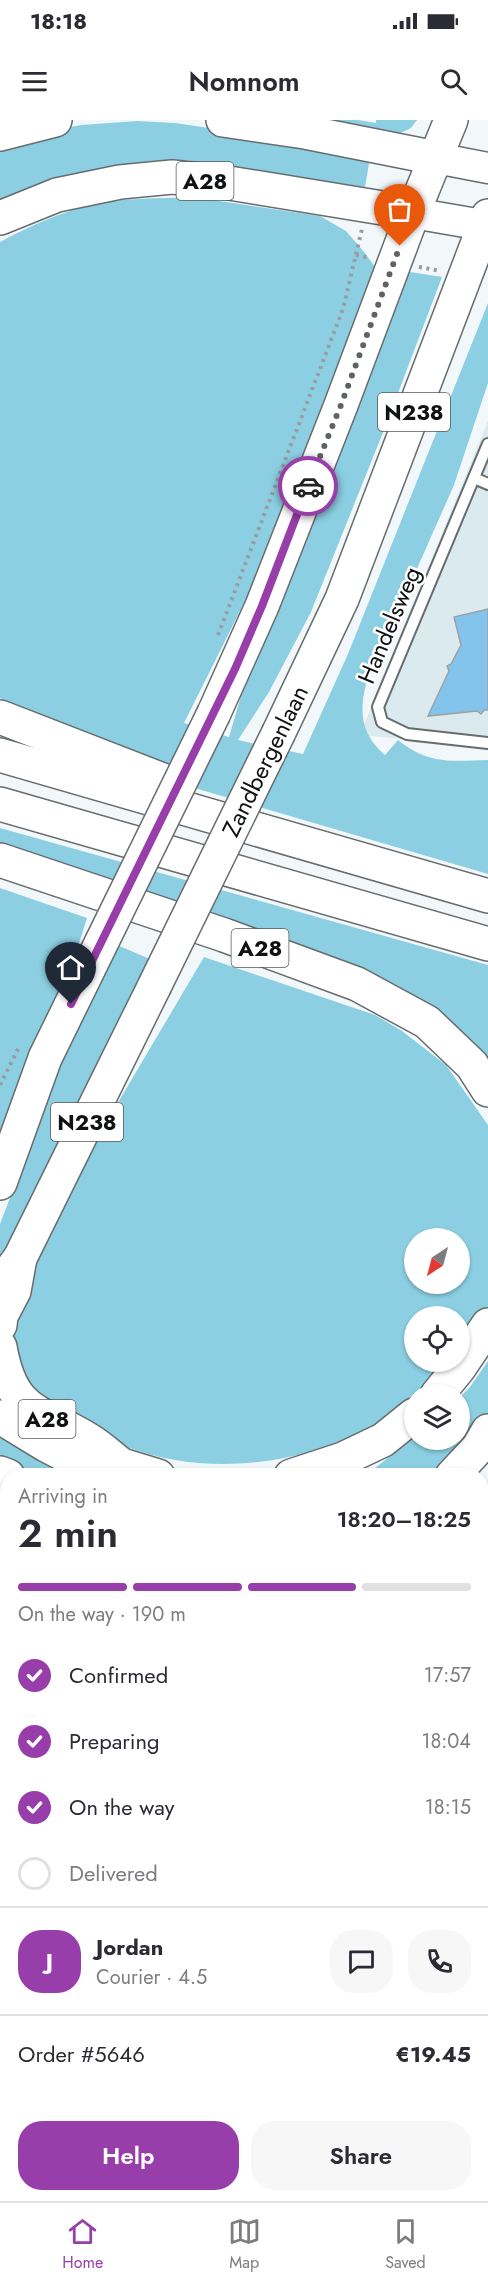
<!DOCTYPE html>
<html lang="en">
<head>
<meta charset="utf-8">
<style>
  :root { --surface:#fff; --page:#f7f7f7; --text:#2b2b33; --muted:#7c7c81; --line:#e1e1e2; --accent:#983eaa }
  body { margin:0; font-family:Jost,sans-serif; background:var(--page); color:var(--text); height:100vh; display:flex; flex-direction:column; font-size:22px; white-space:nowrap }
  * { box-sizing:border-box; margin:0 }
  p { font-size:20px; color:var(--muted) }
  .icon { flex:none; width:33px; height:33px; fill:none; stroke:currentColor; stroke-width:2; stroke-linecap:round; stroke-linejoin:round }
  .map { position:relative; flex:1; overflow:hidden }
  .panel { position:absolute; left:0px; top:1348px; width:489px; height:734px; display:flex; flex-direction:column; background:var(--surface); border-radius:24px 24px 0 0; box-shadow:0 2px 4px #0004 }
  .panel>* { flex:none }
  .needle { width:39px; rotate:216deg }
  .fabs { position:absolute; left:404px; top:1108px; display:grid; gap:12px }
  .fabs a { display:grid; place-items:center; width:66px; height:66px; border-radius:50%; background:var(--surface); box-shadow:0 2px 4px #0004; font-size:30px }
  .pin { position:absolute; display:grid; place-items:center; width:51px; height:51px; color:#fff; margin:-62px -26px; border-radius:50% 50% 50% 0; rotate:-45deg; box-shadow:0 0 6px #0007 }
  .pin .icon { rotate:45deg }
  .courier { position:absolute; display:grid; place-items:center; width:60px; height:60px; margin:-30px; border:4px solid #983eaa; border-radius:50%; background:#fff; color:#222; box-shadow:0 2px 8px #0007 }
  .headline em { font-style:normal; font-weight:600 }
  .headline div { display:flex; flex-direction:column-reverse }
  .headline { display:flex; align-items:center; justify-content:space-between; height:102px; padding:0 18px }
  h1 { font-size:39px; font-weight:600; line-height:45px }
  .bar { display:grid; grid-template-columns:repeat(4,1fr); gap:9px 6px; align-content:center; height:72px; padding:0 18px }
  .bar i { height:8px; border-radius:4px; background:var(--line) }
  .bar .on { background:var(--accent) }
  .bar p { grid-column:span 4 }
  .line { display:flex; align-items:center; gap:15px; padding:0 18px; border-top:2px solid var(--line) }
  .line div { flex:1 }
  .round { display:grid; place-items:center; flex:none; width:63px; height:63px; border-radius:24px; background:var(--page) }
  ol { padding:0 18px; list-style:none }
  li { display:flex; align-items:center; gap:18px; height:66px }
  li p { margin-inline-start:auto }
  li .icon { padding:6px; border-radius:50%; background:var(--accent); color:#fff; stroke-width:4 }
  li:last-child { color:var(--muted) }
  li i { width:33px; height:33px; border:3px solid var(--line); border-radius:50% }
  .button { display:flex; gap:12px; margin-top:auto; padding:12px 18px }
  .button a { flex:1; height:69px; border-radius:24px; background:var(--accent); color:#fff; font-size:24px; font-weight:600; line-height:69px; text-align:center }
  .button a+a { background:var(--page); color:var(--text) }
  .status { display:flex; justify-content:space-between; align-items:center; height:42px; padding:0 30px; background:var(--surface); direction:ltr }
  .status svg { height:16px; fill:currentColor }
  header { display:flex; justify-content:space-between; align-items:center; height:78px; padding:0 18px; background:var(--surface); font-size:27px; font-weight:600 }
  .tabs { display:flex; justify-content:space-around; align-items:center; height:84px; border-top:2px solid var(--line); background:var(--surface); font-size:16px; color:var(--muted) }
  .tabs a { display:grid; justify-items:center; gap:3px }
  .tabs .on { color:var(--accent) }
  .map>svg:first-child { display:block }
</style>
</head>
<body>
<div class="status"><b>18:18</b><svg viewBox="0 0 49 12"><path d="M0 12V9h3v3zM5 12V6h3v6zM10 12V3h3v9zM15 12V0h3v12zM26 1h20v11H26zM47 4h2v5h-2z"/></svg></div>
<header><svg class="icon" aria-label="menu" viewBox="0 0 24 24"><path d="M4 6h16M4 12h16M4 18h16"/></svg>Nomnom<svg class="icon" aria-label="search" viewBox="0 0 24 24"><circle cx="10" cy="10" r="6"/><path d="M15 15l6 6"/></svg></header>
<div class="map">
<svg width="488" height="2081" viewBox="0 0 488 2081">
  <rect width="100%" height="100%" fill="#f2f8fa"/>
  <g fill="#dbeaee">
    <path d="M488,301V627L360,615Z"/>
    <path d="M488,1418V1845L482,1844V1423Z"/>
    <path d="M0,1428L8,1431L7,1727L0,1725Z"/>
  </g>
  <g fill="#8ccfe2" fill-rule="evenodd">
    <path d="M289,0H358L376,3V0H417L411,8L396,15Z"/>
    <path d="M137,1L175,3L371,32L365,67L186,40L117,53L0,93V28L54,10L81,5Z"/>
    <path d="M193,77L320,96L346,111L365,133L375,147L376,160L267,437L184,603L229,617L250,545L404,151L442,157L384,310L311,492L269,572L238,620L303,634L348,534L488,183V263L454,365L366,564C359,593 361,614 385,635L398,620C429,645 451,641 488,640V754L157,657L95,624L0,578V122C27,107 57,94 86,86C120,77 159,79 193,77Z"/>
    <path d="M0,708L488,845V951L457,920L0,740Z"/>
    <path d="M0,768L87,798L69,855L0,1028Z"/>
    <path d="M117,825L150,839L0,1147V1104L68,926Z"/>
    <path d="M204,837L375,895L402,911L446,945L488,1005V1193L459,1240V1197H414V1242H457L424,1275H414V1284C394,1301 374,1308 350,1318C282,1347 197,1354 127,1327C93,1313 61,1295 29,1277L10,1210L13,1193L87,1035ZM414,1119H459V1164H414Z"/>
    <path d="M488,1241V1317L444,1356H365L414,1317V1320H459V1278L470,1267Z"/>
    <path d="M0,1306L84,1356H34L18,1348L0,1344Z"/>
    <path d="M0,1732L7,1734V1831H0Z"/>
    <path d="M482,1844L488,1846V1924L482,1923Z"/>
    <path d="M7,1847H8L7,1904L0,1902V1848Z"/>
    <path d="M482,1941L488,1942V2081H124L126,2074H482Z"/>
    <path d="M0,2005L7,2006V2049L0,2047Z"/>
    <path d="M69,2075L108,2074V2075L106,2081H85Z"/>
  </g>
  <path fill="#83c3ec" stroke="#9da2a5" stroke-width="1.5" d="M488,489V590H484L481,594L477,591L428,596L449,551L447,546L451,544L461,525L454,497Z"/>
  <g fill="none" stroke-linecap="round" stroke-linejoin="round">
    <defs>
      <g id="service">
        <path d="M488,324L378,587L382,602L407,614L488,623"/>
        <path d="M474,358L488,364"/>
        <path d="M0,1501L8,1504"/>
        <path d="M482,1505L488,1514"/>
        <path d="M0,1671L8,1674"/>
        <path d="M482,1824L488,1826"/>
        <path d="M115,2081L117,2074"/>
      </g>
      <g id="minor">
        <path d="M0,1452L8,1456"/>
        <path d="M482,1454L488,1449"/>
      </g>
      <g id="secondary">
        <path d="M436,38L488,48"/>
        <path d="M413,93L488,106"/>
      </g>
      <g id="primary">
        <path d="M214,593L262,486L341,285L413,93L451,0"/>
        <path d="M279,612L342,479L488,96"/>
        <path d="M0,1063L45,938L89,848"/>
        <path d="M2,1162L20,1138L154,867"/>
      </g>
      <g id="motorway">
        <path d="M223,0L305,12L436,38"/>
        <path d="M0,14L55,0"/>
        <path d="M0,98L57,75L120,62L172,57L223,62L413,93"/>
        <path d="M0,597L178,666"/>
        <path d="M0,635L488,776"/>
        <path d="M0,684L488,824"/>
        <path d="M0,740L224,815L357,864L427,902L472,945L488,970"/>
        <path d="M0,1205L1,1196L14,1171L20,1138"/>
        <path d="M0,1227C12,1295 39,1289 89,1320C101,1327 112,1338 123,1346"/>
        <path d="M437,1275L459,1248L488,1205"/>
        <path d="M0,1297L46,1325L81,1343L123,1346"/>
        <path d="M102,1339L158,1356"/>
        <path d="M0,1353L8,1356"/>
        <path d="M291,1356L343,1339L383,1320L414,1295"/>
        <path d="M452,1356L478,1328L488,1311"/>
      </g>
    </defs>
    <use href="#service" stroke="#676c6e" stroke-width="14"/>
    <use href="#minor" stroke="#676c6e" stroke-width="24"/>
    <use href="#secondary" stroke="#676c6e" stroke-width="33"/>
    <use href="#primary" stroke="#676c6e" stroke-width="36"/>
    <use href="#motorway" stroke="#676c6e" stroke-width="36"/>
    <g stroke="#999d9f" stroke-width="4" stroke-dasharray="3 4.5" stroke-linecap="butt">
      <path d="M356,135L370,138"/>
      <path d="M419,147L441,151"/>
      <path d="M218,515L343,189L362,109"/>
      <path d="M0,965L19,927"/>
    </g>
    <use href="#service" stroke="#fff" stroke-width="10"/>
    <use href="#minor" stroke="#fff" stroke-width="21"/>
    <use href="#secondary" stroke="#fff" stroke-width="30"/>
    <use href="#primary" stroke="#fff" stroke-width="33"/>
    <use href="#motorway" stroke="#fff" stroke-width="33"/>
    <defs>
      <g id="primary-bridge">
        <path d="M89,848L214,593"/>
        <path d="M154,867L279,612"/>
      </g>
    </defs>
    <use href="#primary-bridge" stroke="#676c6e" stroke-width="36" stroke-linecap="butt"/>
    <use href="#primary-bridge" stroke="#fff" stroke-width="33"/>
  </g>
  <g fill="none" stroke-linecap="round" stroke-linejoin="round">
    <path stroke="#5e6263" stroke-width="6" stroke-dasharray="0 10.8" d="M308,366L341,285L400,126"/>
    <path stroke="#983eaa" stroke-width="8" d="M71,884L235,549L262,486L308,366"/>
  </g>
  <g text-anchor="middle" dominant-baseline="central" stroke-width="5" stroke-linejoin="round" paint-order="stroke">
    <g fill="#fff" stroke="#575859" stroke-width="1.5">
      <rect x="176.5" y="42" width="57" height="38" rx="4.5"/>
      <rect x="378" y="273" width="72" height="38" rx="4.5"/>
      <rect x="231.5" y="809" width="57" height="38" rx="4.5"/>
      <rect x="51" y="983" width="72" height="38" rx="4.5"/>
      <rect x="18.5" y="1280" width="57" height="38" rx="4.5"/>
    </g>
    <g font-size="22" font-weight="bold" fill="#0f1112">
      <text x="205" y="61">A28</text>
      <text x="414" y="292">N238</text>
      <text x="260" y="828">A28</text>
      <text x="87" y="1002">N238</text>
      <text x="47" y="1299">A28</text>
    </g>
    <g font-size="24" fill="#0f1112" stroke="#fff">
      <text transform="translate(389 505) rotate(-67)">Handelsweg</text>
      <text transform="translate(265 641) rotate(-64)">Zandbergenlaan</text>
    </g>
  </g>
</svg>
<div class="fabs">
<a><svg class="needle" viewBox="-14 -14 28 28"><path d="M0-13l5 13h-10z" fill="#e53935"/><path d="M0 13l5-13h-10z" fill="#7c7c81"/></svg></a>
<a><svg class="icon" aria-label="locate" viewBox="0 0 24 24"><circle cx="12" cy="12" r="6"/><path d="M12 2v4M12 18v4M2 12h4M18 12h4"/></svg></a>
<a><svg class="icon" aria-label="layers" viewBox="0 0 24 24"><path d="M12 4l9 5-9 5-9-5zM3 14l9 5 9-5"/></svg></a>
</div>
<div class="pin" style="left:400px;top:126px;background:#ea580c"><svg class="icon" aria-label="bag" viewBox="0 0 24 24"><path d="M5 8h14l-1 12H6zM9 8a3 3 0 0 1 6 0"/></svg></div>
<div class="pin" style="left:71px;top:884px;background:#1f2937"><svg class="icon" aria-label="home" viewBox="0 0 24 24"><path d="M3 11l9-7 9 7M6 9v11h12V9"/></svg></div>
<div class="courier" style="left:308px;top:366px"><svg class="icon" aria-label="car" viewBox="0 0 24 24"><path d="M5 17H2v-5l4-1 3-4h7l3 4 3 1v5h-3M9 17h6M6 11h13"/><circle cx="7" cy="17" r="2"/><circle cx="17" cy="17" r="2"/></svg></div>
<section class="panel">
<div class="headline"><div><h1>2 min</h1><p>Arriving in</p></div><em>18:20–18:25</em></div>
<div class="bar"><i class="on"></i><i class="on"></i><i class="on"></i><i></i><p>On the way · 190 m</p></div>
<ol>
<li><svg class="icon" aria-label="check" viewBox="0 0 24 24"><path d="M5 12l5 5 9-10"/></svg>Confirmed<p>17:57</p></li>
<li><svg class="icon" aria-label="check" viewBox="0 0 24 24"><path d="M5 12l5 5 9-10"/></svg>Preparing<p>18:04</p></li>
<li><svg class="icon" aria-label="check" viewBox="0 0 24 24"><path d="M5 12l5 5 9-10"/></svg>On the way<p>18:15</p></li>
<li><i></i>Delivered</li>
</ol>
<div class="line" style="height:108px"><b class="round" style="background:var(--accent);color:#fff">J</b><div><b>Jordan</b><p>Courier · 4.5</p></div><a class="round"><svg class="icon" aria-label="chat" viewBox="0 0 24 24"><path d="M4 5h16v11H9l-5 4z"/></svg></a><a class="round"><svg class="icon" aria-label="phone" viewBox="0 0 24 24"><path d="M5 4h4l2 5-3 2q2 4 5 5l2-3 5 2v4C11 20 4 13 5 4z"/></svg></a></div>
<div class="line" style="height:78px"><div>Order #5646</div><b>€19.45</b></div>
<div class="button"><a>Help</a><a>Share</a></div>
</section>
</div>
<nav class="tabs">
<a class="on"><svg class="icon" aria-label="home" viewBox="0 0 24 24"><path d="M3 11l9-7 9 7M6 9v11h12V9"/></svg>Home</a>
<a><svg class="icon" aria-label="map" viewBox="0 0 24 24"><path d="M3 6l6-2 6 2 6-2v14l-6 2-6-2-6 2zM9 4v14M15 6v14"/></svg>Map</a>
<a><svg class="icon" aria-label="saved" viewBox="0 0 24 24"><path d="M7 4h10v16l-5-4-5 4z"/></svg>Saved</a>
</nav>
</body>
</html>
